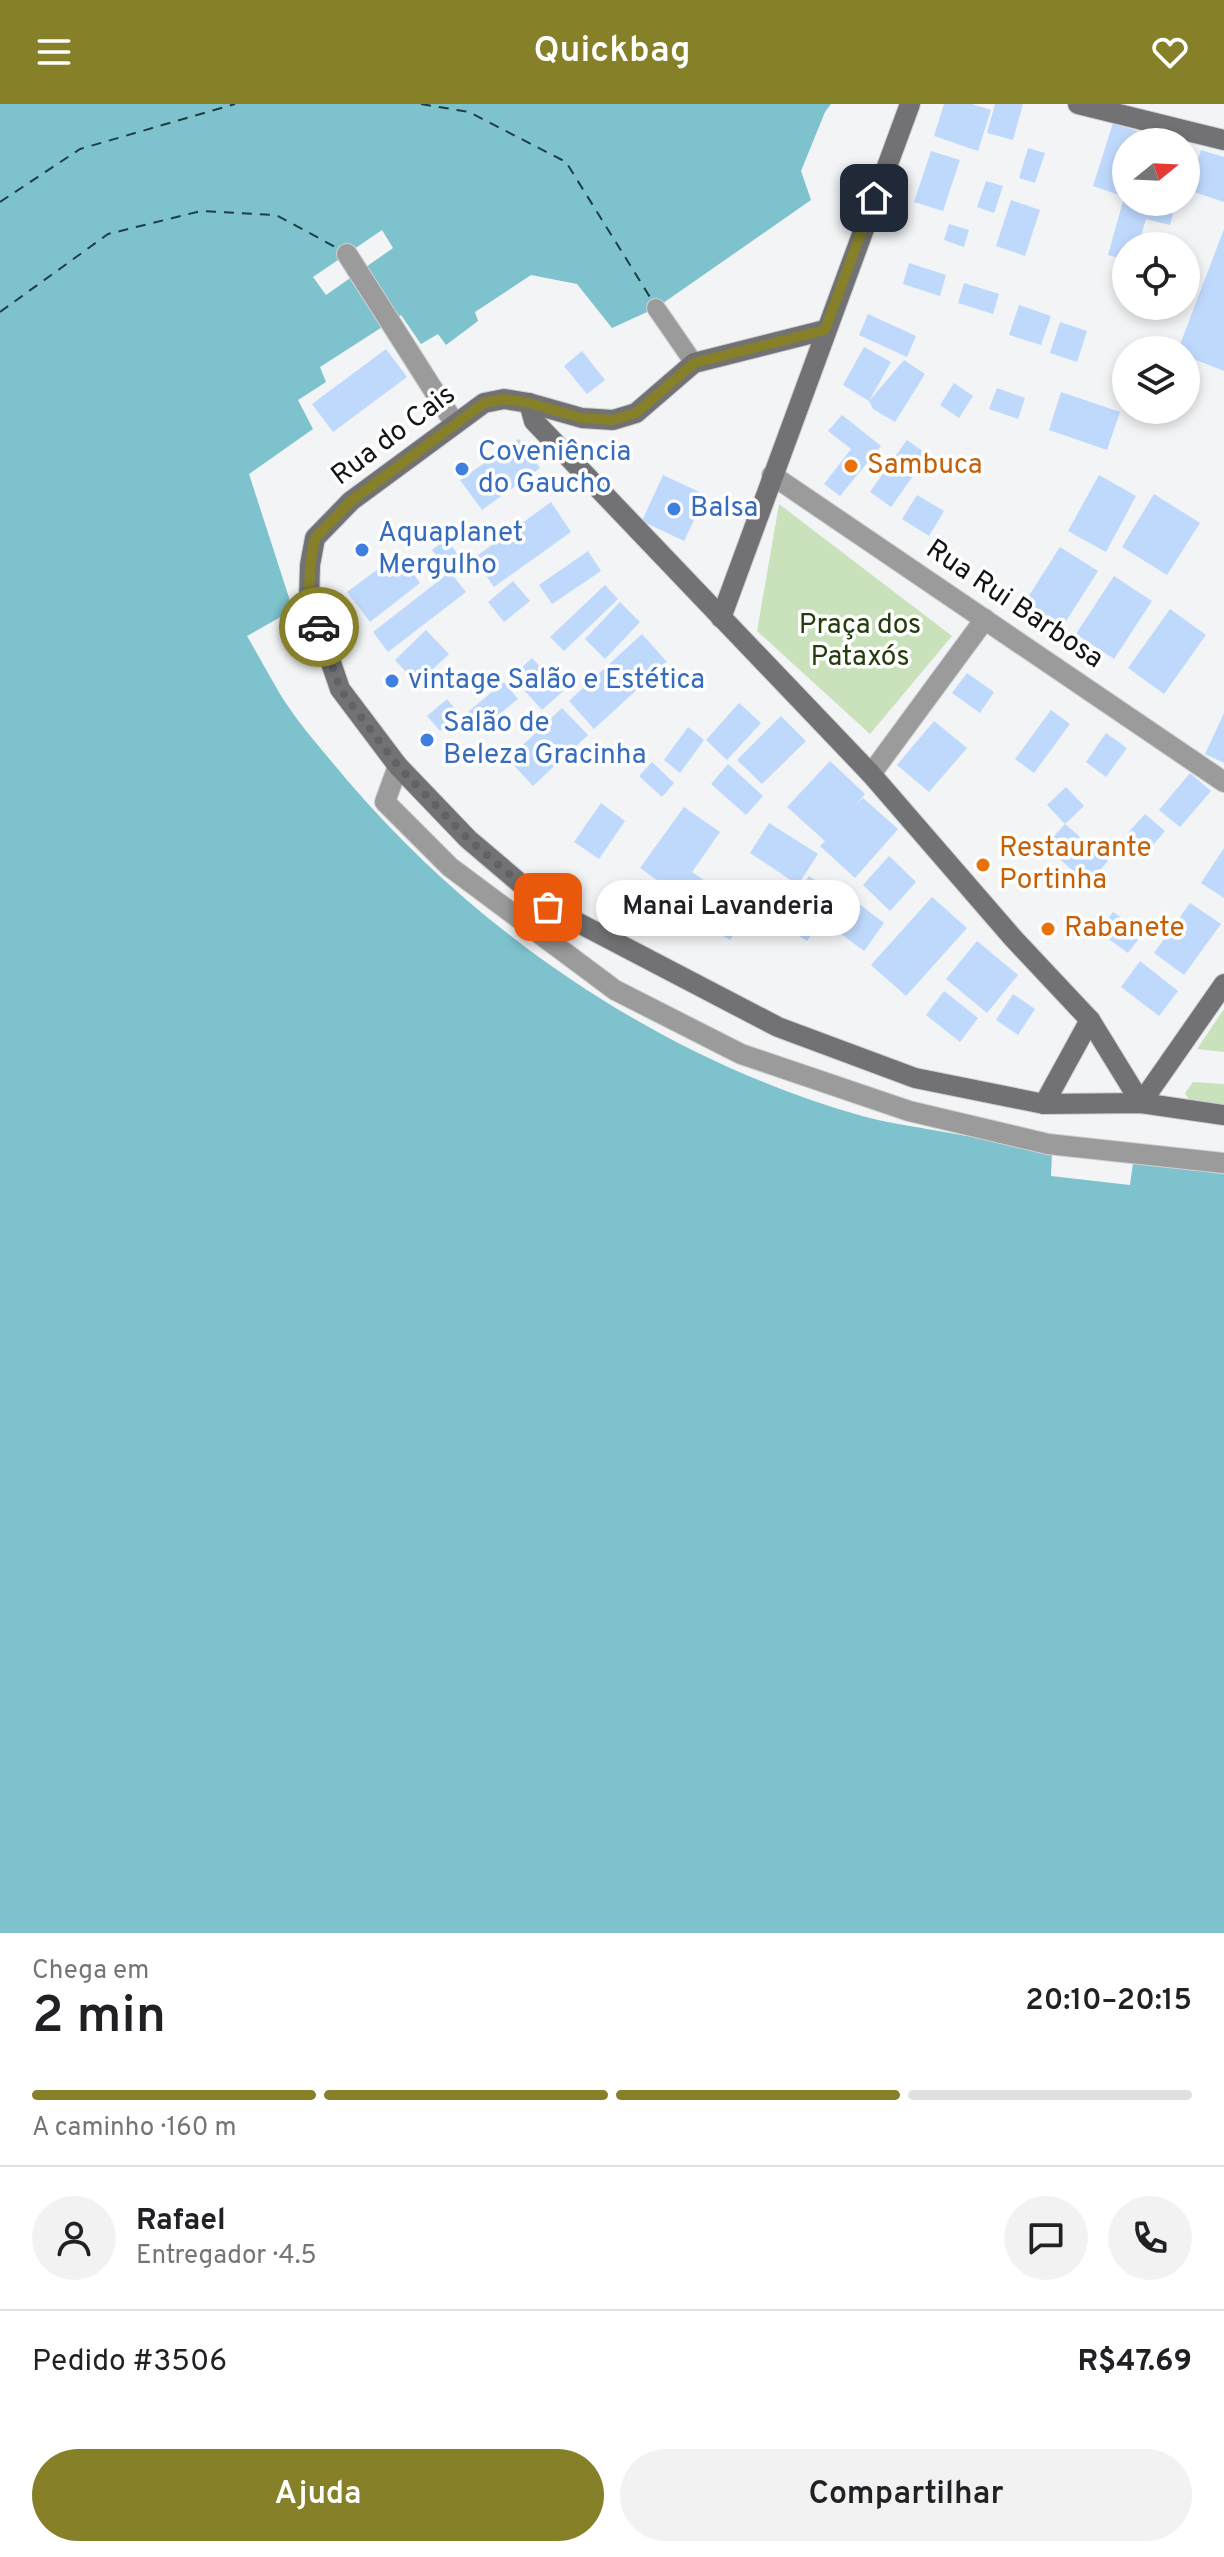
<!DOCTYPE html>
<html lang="pt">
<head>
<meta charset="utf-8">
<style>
  :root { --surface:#fff; --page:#f2f2f2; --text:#202124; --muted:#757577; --line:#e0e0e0; --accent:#868129 }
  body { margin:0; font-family:Overpass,sans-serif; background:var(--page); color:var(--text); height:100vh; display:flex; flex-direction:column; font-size:30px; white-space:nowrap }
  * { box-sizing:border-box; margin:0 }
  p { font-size:26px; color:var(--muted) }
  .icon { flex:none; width:44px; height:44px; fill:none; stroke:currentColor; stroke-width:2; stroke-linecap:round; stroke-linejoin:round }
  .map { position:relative; height:1829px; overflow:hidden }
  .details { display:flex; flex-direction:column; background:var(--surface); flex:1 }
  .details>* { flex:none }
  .needle { width:52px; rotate:72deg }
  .controls { position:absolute; left:1112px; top:24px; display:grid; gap:16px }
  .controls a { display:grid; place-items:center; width:88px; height:88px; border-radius:50%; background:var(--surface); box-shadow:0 4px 12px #0003; font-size:40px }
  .pin { position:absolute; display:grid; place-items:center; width:68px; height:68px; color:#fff; margin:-34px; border-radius:16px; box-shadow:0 4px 12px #0006 }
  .courier { position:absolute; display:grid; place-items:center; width:80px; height:80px; margin:-40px; border:6px solid #868129; border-radius:50%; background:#fff; color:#222; box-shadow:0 2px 10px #0007 }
  .bubble { position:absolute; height:56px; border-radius:28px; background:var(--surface); box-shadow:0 4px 12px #0003; font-size:26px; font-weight:600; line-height:56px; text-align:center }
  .head em { font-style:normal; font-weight:600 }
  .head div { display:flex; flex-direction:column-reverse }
  .head { display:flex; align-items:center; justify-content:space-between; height:136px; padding:0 32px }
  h1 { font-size:52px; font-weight:600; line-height:60px }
  .bar { display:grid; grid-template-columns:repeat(4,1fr); gap:12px 8px; align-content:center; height:96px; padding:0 32px }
  .bar i { height:10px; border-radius:6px; background:var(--line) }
  .bar .active { background:var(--accent) }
  .bar p { grid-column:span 4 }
  .line { display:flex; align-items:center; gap:20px; padding:0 32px; border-top:2px solid var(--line) }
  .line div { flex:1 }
  .round { display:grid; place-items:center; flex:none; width:84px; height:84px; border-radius:42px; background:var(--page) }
  .action { display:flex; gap:16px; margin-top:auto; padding:16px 32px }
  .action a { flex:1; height:92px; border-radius:48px; background:var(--accent); color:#fff; font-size:32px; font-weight:600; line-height:92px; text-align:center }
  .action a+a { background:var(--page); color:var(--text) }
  header { display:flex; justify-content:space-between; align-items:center; height:104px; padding:0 32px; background:var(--accent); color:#fff; font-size:36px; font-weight:600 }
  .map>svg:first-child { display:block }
</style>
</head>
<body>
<header><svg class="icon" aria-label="menu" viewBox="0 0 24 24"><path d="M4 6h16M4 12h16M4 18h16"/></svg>Quickbag<svg class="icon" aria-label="heart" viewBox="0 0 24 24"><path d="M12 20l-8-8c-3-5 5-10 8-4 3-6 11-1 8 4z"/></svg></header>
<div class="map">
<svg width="1224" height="1829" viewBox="0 0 1224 1829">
  <rect width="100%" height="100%" fill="#f2f4f6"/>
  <g fill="#cae2bc">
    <path d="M779,400L952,532L870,630L757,527Z"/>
    <path d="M1224,905V948L1197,945Z"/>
    <path d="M1193,978L1224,980V1003L1192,1001L1185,989Z"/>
  </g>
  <path fill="#7dc2cc" d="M0,0H831L825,8L801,67L811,96L656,204L612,224L577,180L531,171L475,208L478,217L446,241L438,230L421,240L401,211L320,263L326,278L298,296L313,325L249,370L293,506L247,532C258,551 269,571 280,590C299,621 324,648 347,676C480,832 664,956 862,1012C883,1018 906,1021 927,1025C969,1032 1011,1040 1052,1048L1051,1072L1130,1081L1133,1059L1224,1070V1829H0Z"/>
  <path fill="#f2f4f6" d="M382,126L393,144L326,191L313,173Z"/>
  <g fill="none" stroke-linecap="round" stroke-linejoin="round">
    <g stroke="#1d3f44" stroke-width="2" stroke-dasharray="10 8" stroke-linecap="butt">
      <path d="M421,0L469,8L566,58L653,198"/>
      <path d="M0,98L80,45L235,0"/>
      <path d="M0,208L108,130L201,107L276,111L339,145"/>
    </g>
  </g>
  <g fill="#bfd9fd">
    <path d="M944,0H972L991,6L978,47L934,32Z"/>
    <path d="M995,0H1023L1013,36L987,29Z"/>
    <path d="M1113,19L1140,28L1137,38H1126V71L1119,91L1093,82Z"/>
    <path d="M1142,30L1168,37V38H1140Z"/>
    <path d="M1028,44L1045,49L1035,79L1019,74Z"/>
    <path d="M1201,46L1224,53V98L1188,86Z"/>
    <path d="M931,47L960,56L943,107L914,98Z"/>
    <path d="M986,77L1003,82L994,109L977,103Z"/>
    <path d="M1125,90L1126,98H1176L1170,121L1146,115L1138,142H1126V156L1108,151Z"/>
    <path d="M1011,96L1040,106L1025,152L996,142Z"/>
    <path d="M949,120L969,126L964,143L944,136Z"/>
    <path d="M1224,125V267L1186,252V246H1178Z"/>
    <path d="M909,159L946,171L940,192L903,180Z"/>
    <path d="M964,179L999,190L993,210L958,199Z"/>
    <path d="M1019,201L1051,212L1041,241L1009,231Z"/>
    <path d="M868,210L916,232L907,253L859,231Z"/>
    <path d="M1060,218L1087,227L1077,258L1050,249Z"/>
    <path d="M864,243L891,258L869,297L904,256L925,270L895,318L873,305L869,297L843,281Z"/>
    <path d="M386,245L407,273L333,328L312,300Z"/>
    <path d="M582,247L605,276L587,290L564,262Z"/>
    <path d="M954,279L973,292L959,314L940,301Z"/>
    <path d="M997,284L1025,294L1018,315L989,305Z"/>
    <path d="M1061,288L1120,308L1107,346L1049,326Z"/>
    <path d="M842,311L881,342L840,392L824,380L851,345L828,327Z"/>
    <path d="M519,335L540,364L482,406L460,376Z"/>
    <path d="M907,336L928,351L891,403L870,388Z"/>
    <path d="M663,371L706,391L684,437L642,417Z"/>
    <path d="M1099,371L1136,392L1106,448L1068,427Z"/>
    <path d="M1154,390L1200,419L1167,471L1122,443Z"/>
    <path d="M917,391L944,407L929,432L902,415Z"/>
    <path d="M551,398L571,428L494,483L474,454Z"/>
    <path d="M446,435L463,457L450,468L432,446Z"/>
    <path d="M1060,443L1098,467L1061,525L1023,501Z"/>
    <path d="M588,447L601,467L552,500L539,481Z"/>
    <path d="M398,450L420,479L370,518L347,488Z"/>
    <path d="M450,468L466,488L388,548L373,528Z"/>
    <path d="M1114,472L1152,497L1114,555L1076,530Z"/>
    <path d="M513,477L530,497L504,518L488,498Z"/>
    <path d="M605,481L618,495L564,547L550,533Z"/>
    <path d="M620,498L640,518L605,555L585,535Z"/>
    <path d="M1170,505L1206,531L1164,590L1128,564Z"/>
    <path d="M426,526L449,550L417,580L395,556Z"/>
    <path d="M642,530L667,558L594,625L569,597Z"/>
    <path d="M532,554L563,587L542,606L525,587L533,580L519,566Z"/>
    <path d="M967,569L994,588L980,609L952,589Z"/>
    <path d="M504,578L518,595L482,624L468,608Z"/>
    <path d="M447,595L460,611L440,627L427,612Z"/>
    <path d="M739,599L761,619L727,656L706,636Z"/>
    <path d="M562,604L588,631L533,682L508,655Z"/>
    <path d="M1051,606L1070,620L1034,669L1015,655Z"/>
    <path d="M1224,609V659L1205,650Z"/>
    <path d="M781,612L806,637L762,680L737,656Z"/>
    <path d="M934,617L967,644L929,688L897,661Z"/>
    <path d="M688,623L704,636L680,669L664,656Z"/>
    <path d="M1106,629L1127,644L1106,673L1086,658Z"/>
    <path d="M830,657L865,690L854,703L863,694L898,725L855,774L820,742L825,737L787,703Z"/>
    <path d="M652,658L674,679L662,693L639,672Z"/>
    <path d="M728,660L763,692L746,711L711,680Z"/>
    <path d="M1190,669L1211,687L1180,723L1159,706Z"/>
    <path d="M1066,683L1084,702L1065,720L1047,701Z"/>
    <path d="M601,699L625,717L599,755L574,738Z"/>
    <path d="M684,703L720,728L692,768L718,786L702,808L640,764Z"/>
    <path d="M1145,710L1165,727L1146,749L1126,731Z"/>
    <path d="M769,719L818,750L798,781L750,749Z"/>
    <path d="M1065,720L1108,757L1088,780L1045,742Z"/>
    <path d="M1224,744V794L1201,779Z"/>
    <path d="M889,752L916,778L890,807L863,781Z"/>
    <path d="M809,772L838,791L807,837L778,818Z"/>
    <path d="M733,777L758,793L730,836L705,821Z"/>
    <path d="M850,793L884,819L864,847L829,821Z"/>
    <path d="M932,793L967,824L906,892L871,861Z"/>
    <path d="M1190,799L1221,820L1184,871L1154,849Z"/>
    <path d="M1113,808L1143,829L1128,849L1099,828Z"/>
    <path d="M977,837L1018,871L987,909L946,875Z"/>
    <path d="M1140,857L1178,887L1159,912L1121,883Z"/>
    <path d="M944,887L978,914L960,938L926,911Z"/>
    <path d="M1013,890L1035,905L1018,931L996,916Z"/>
  </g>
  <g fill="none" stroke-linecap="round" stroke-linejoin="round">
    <defs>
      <path id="lane" d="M656,204L694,259"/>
      <g id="street">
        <path d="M347,150L455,320"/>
        <path d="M772,371L1224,678"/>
        <path d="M398,662L385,698L450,763L615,886L741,950L909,1007L1048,1040L1224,1059"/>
        <path d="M871,670L985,515"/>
      </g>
      <g id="secondary">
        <path d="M1078,0L1224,36"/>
        <path d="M825,226L694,259L636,309L613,316L582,314L529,299L504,295L484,299L351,397L315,434L310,461L309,495L340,585L398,662L468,735L548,803L778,923L915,974L1044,1000L1141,999L1224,1011"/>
        <path d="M529,299L534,317L871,670L1013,834L1090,916L1141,999"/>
        <path d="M721,514L910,0"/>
        <path d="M1141,999L1224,880"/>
        <path d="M1044,1000L1090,916"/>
      </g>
    </defs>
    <use href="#lane" stroke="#ced0d2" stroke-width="20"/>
    <use href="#street" stroke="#ced0d2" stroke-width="22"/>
    <use href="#secondary" stroke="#ced0d2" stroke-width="22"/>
    <use href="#lane" stroke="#9c9b9c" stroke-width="18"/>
    <use href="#street" stroke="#9c9b9c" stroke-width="20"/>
    <use href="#secondary" stroke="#727173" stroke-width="20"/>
  </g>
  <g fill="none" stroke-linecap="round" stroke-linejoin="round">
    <path stroke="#616264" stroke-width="8" stroke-dasharray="0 14.4" d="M319,523L340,585L398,662L468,735L548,803"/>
    <path stroke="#868129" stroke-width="10" d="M319,523L309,495L310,461L315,434L351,397L484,299L504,295L529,299L582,314L613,316L636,309L694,259L825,226L874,94"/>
  </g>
  <g fill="#e8710a" stroke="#fff" stroke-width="3">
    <circle cx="851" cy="362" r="8"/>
    <circle cx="983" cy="761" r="8"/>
    <circle cx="1048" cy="825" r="8"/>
  </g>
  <g fill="#3f7fe0" stroke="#fff" stroke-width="3">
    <circle cx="462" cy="365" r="8"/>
    <circle cx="674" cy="405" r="8"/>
    <circle cx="362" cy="446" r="8"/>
    <circle cx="392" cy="577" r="8"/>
    <circle cx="427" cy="636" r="8"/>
  </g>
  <g text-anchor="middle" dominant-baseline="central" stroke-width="7" stroke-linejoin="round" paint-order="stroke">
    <g font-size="28" fill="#131415" stroke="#fff">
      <text transform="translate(394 332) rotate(-37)">Rua do Cais</text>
      <text transform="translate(1014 501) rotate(34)">Rua Rui Barbosa</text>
    </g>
    <g font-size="28" fill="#366cbe" stroke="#fff" text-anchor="start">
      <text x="478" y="349">Coveniência<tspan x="478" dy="32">do Gaucho</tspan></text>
      <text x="690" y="405">Balsa</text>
      <text x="378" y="430">Aquaplanet<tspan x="378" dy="32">Mergulho</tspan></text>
      <text x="408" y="577">vintage Salão e Estética</text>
      <text x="443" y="620">Salão de<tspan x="443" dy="32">Beleza Gracinha</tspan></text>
    </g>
    <g font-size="28" fill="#c56008" stroke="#fff" text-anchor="start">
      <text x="867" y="362">Sambuca</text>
      <text x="999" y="745">Restaurante<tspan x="999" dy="32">Portinha</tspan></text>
      <text x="1064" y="825">Rabanete</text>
    </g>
    <g font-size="28" fill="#233e0c" stroke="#fff">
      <text x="860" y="522">Praça dos<tspan x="860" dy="32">Pataxós</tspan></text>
    </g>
  </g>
</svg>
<div class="controls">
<a><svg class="needle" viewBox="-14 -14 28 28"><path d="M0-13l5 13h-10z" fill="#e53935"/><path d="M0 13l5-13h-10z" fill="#757577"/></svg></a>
<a><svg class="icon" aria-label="locate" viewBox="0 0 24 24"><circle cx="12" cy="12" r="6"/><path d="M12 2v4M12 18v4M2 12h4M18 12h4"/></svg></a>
<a><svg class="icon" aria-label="layers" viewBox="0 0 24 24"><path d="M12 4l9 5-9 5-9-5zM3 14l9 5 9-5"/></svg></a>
</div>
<div class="pin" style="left:548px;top:803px;background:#ea580c"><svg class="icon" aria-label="bag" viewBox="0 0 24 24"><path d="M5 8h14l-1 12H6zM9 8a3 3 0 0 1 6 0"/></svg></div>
<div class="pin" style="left:874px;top:94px;background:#1f2937"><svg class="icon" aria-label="home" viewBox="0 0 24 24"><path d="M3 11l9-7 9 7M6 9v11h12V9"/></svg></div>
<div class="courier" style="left:319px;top:523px"><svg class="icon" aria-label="car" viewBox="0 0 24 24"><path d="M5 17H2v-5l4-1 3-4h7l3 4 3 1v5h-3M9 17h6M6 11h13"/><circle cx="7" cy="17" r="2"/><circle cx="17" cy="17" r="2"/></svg></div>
<div class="bubble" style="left:596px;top:776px;width:264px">Manai Lavanderia</div>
</div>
<section class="details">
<div class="head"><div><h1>2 min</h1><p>Chega em</p></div><em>20:10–20:15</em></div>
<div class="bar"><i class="active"></i><i class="active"></i><i class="active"></i><i></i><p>A caminho · 160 m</p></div>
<div class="line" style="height:144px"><a class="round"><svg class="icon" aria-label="person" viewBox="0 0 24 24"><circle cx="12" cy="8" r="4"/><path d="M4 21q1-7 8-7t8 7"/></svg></a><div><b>Rafael</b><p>Entregador · 4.5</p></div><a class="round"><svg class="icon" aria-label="chat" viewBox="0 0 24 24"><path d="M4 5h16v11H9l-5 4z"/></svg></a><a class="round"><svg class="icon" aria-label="phone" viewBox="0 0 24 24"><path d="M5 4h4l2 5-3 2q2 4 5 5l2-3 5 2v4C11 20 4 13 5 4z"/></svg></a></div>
<div class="line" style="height:104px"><div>Pedido #3506</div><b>R$47.69</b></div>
<div class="action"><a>Ajuda</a><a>Compartilhar</a></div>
</section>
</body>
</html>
